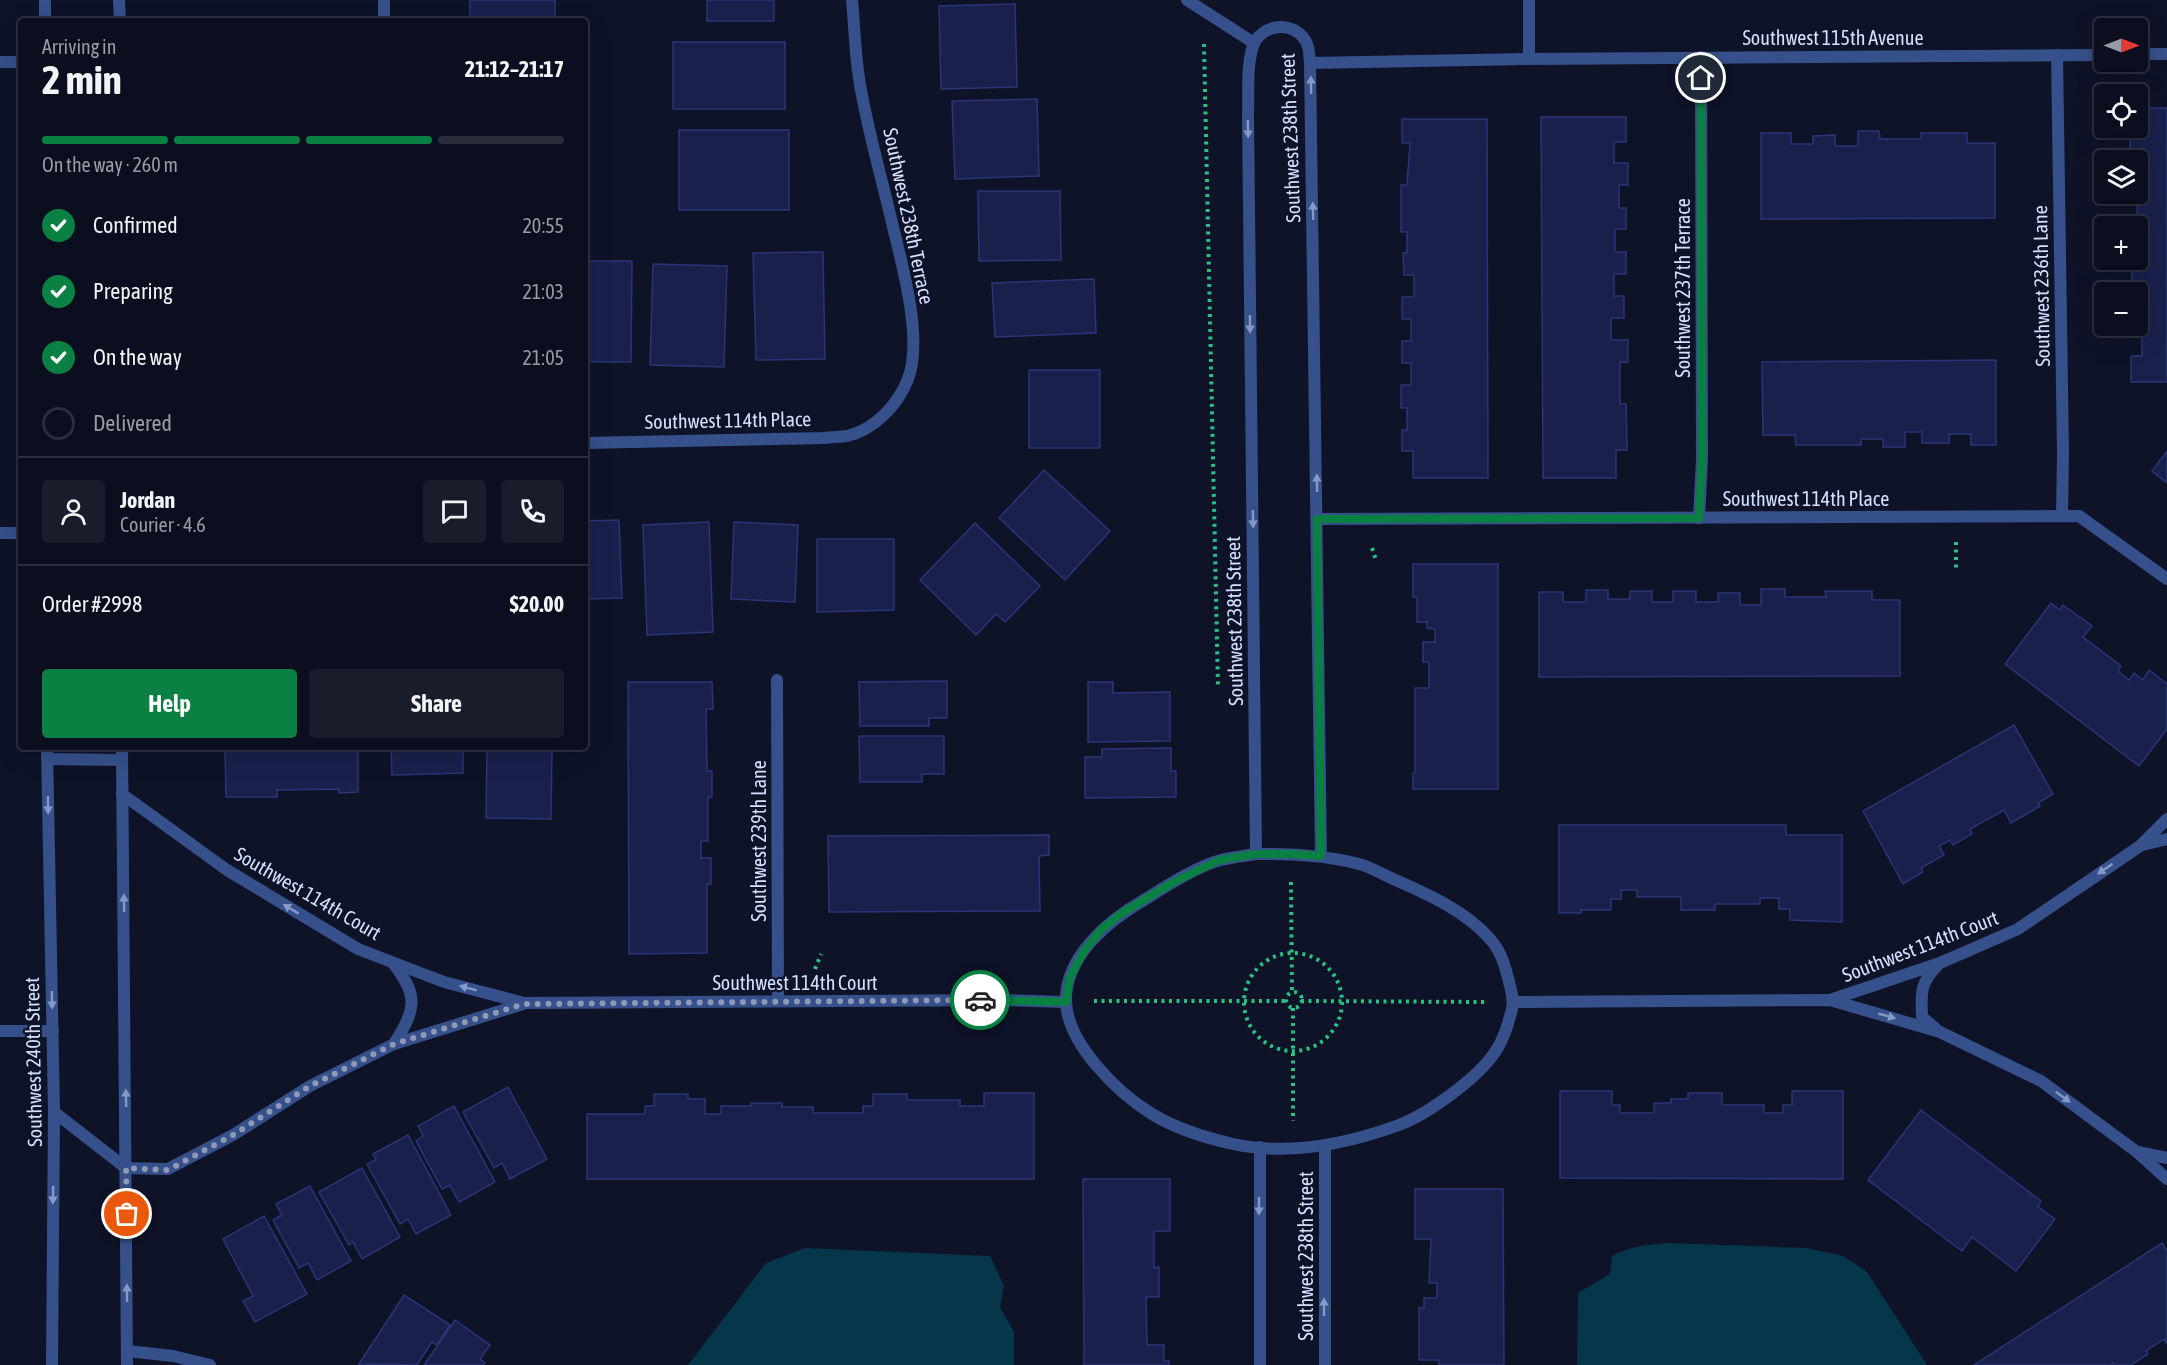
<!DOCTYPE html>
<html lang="en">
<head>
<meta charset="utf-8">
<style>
  :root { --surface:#0a0e1e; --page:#181c2b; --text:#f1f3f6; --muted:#999ca4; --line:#2a2e3c; --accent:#0b8043 }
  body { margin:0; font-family:"Asap Condensed",sans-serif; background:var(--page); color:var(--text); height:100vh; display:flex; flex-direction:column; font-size:22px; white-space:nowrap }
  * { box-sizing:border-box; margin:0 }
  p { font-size:20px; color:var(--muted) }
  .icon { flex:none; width:33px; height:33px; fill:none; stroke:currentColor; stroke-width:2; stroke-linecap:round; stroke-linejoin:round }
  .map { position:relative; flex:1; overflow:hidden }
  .sheet { position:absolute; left:18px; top:18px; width:570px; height:732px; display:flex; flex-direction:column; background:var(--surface); border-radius:6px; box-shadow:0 6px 24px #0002,0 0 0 2px var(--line) }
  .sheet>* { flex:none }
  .needle { width:39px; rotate:90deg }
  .fabs { position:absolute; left:2094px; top:18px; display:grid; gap:12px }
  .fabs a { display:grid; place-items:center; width:54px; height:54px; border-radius:6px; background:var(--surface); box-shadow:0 6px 24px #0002,0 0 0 2px var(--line); font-size:30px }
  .pin { position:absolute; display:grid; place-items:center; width:51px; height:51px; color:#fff; margin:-26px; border:3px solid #fff; border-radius:50%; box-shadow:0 2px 6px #0007 }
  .courier { position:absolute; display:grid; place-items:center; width:60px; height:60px; margin:-30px; border:4px solid #0b8043; border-radius:50%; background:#fff; color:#222; box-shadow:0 2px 8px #0007 }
  .summary em { font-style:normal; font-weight:700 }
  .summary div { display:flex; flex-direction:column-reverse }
  .summary { display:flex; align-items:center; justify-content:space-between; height:102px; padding:0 24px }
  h1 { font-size:39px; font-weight:700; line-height:45px }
  .bar { display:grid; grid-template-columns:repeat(4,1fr); gap:9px 6px; align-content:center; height:72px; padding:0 24px }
  .bar i { height:8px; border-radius:4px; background:var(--line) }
  .bar .selected { background:var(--accent) }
  .bar p { grid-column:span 4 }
  .line { display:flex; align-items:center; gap:15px; padding:0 24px; border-top:2px solid var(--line) }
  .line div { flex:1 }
  .round { display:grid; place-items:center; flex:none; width:63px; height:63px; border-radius:6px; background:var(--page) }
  ol { padding:0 24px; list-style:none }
  li { display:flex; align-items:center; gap:18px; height:66px }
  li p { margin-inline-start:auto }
  li .icon { padding:6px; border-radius:50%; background:var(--accent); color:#fff; stroke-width:4 }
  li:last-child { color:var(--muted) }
  li i { width:33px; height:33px; border:3px solid var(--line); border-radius:50% }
  .cta { display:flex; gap:12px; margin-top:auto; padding:12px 24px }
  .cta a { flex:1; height:69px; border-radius:6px; background:var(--accent); color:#fff; font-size:24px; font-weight:700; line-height:69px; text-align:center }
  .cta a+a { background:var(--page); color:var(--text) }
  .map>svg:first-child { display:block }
</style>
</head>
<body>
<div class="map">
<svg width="2167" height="1365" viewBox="0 0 2167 1365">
  <rect width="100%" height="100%" fill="#0e1328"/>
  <g fill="#063649">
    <path d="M1667,1243L1807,1248L1843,1256L1867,1272L1927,1365H1577L1578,1293L1610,1274L1612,1256C1630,1246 1647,1245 1667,1243Z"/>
    <path d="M805,1248L990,1256L1004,1286L1000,1307L1014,1332V1365H688L766,1263Z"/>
  </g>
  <g fill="#19204b" stroke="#293578" stroke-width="1.5">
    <rect x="470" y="0" width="85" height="19"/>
    <rect x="707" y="0" width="67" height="21"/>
    <path d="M1015,4L1017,87L941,89L939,6Z"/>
    <rect x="673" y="42" width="112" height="67"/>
    <path d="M1037,99L1039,176L955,179L952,101Z"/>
    <path d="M2140,108H2167V382H2131V356H2142V335H2131V326H2138V312H2141V291H2132V268H2143V246H2138V226H2129V224H2137L2138,160H2130V136H2140Z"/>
    <path d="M1541,117H1626V142H1614V163H1628V185H1619V208H1626V229H1615V252H1626V274H1614V296H1624V318H1611V340H1628V362H1620V404H1626L1627,450H1616V478H1543Z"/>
    <path d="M1402,119H1487L1488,478H1413V451H1402V430H1407V408H1401V385H1411V363H1402V341H1411V319H1402V297H1414V275H1404L1403,253H1407V232H1401V185H1407L1410,143H1402Z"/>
    <rect x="679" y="130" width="110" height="80"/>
    <path d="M1858,131H1879L1880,139H1921V133H1967V143H1995V218L1761,219V133H1791V144H1813V136L1835,135V146H1858Z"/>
    <path d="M978,191H1060L1061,260L979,261Z"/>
    <path d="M823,252L825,359L756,360L753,253Z"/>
    <path d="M585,261H632L631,362H585Z"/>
    <path d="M653,264L727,266L724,367L650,365Z"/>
    <path d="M1094,279L1096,333L995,337L992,283Z"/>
    <path d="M1996,360V445H1971V434H1949V443H1922V432H1905V447H1883V439H1861V445H1796L1795,435H1763L1762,362Z"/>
    <rect x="1029" y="370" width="71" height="78"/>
    <path d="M2167,451V483L2152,471Z"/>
    <path d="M1044,470L1110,531L1065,580L999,518Z"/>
    <path d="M619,520L622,598L585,599V521Z"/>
    <path d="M709,522L713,632L647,635L643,525Z"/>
    <path d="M734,522L798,525L795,602L731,599Z"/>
    <path d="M975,523L1040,586L1005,622L996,614L976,635L920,580Z"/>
    <path d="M817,539H894V610L817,612Z"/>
    <path d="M1413,564H1498V789H1413V773H1415V688H1429V662H1423V642H1435V629L1427,628V622H1417V597H1413Z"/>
    <path d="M1761,589H1785V597H1826L1825,591H1872V600H1900V676L1539,677V592H1563V602H1586V590H1608V599H1630V591H1652V602H1673V591H1696V602H1718V593H1740V605H1761Z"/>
    <path d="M2051,603L2060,610L2063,605L2092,626L2083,637L2121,666L2118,671L2129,680L2134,673L2143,680L2149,670L2167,684V729L2139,766L2005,664Z"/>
    <path d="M947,681V718H929V726H860L859,682Z"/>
    <path d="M628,682H712L713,709H706L707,771H712V797H708V841H701V858H711V884H707V953L629,954Z"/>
    <path d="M1088,682H1113V693L1170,692V741L1088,742Z"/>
    <path d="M2014,725L2053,794L2038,803L2040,806L2011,823L2004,810L1970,829L1972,834L1953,845L1950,840L1939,846L1944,855L1921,868L1923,872L1903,884L1863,811Z"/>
    <path d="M859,736H944V774H922V782H860Z"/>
    <path d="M225,747H358V792L339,793V789L277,790V797H226Z"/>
    <path d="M391,747H463V773L392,775Z"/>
    <path d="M487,747H552L551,819L486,818Z"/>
    <path d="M1171,748V771H1176V797L1085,798V757H1102V749Z"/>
    <path d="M1559,825H1786V835H1842V922L1790,920V909H1779V898H1760V904H1715V910H1681V897H1637V890H1621V899H1611V910H1581V913H1559Z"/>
    <path d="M1049,835V855L1039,856L1040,911L829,912L828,836Z"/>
    <path d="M508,1087L547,1159L510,1179L502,1163L494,1168L463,1112Z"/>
    <path d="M1560,1091H1612V1105H1620V1113H1654V1103H1671V1099H1688V1093H1722V1105H1764V1113H1783V1105H1792V1091H1843V1179L1560,1178Z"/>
    <path d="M984,1093H1034V1179H587V1114H645V1106H654V1094H688V1099H705V1114H721V1106H751V1103H782V1107H813V1113H863V1106H873V1094H907V1100H960V1106H984Z"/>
    <path d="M454,1106L495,1182L459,1202L450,1185L442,1189L416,1141L423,1136L418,1126Z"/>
    <path d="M1921,1110L2041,1201L2038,1207L2055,1219L2016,1271L1972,1237L1962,1251L1868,1180Z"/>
    <path d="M408,1135L451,1215L416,1234L408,1219L400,1224L367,1164L376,1160L373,1154Z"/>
    <path d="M362,1168L400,1237L362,1259L353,1242L349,1245L319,1192Z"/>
    <path d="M1083,1179H1170V1231H1154V1268L1159,1267V1297H1146L1147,1345H1164V1361H1169V1365H1084Z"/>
    <path d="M310,1186L351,1261L317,1280L308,1263L299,1268L273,1220L282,1215L276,1204Z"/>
    <path d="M1415,1189H1503L1504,1365H1439V1360H1419V1308H1424V1298H1437V1283H1429L1431,1239H1415Z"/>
    <path d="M264,1216L307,1294L255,1322L243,1301L253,1296L223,1239Z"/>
    <path d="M2162,1243L2167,1251V1344L2164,1339L2146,1351L2148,1354L2131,1365H2114L2113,1363L2110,1365H1974Z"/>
    <path d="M404,1295L450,1325L437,1345L432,1342L417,1365L359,1364Z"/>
    <path d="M455,1320L490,1345L480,1359L485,1363L483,1365H424Z"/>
  </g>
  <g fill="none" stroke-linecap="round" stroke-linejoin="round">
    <g stroke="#27c282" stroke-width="4" stroke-dasharray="3 4.5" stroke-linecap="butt">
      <path d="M1204,44L1218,688"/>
      <path d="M1956,542V571"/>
      <path d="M1372,548L1376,560"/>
      <path d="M1291,882L1292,993"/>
      <circle cx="1293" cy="1002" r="49"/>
      <path d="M815,969L821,954"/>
      <circle cx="1294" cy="1000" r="8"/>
      <path d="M1094,1001H1287"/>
      <path d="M1301,1001L1486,1002"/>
      <path d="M1293,1008V1121"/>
    </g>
    <g stroke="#36508b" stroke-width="12">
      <path d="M1187,0L1254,43"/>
      <path d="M1529,0V59"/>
    </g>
    <g stroke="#36508b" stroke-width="12">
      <path d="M45,0V21"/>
      <path d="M119,0L120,21"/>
      <path d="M384,0V21"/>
      <path d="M2138,54H2167"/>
      <path d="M2057,55L2063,453L2062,516"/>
      <path d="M0,62H21"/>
      <path d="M1310,63L1529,59L2104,55"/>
      <path d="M585,443L824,438C831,437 839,437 847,436C874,430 898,405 908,379C923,340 903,268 893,227C883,183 870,139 862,95C855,64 855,31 852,0"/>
      <path d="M1699,518L1702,459L1701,57"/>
      <path d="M1317,519L2079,516L2167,579"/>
      <path d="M0,533H21"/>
      <path d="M777,680L778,1001"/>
      <path d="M47,747L54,1112L52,1365"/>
      <path d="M122,747L127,1365"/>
      <path d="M48,759L122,760"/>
      <path d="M122,794L227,870L358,949L444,982L524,1003L1004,1000L1066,1002"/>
      <path d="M2142,845L2167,839"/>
      <path d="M1256,854L1248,116C1249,94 1246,67 1253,46C1261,24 1293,20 1305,40C1310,47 1309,55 1310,63L1321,856"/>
      <path d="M1256,854C1291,854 1325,855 1359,864C1370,867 1381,873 1391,878C1425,893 1465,910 1490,939C1502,952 1506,969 1510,986C1512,995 1514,1001 1512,1009C1508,1024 1504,1039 1495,1052C1478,1078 1428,1114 1399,1125C1347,1144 1288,1156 1233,1144C1206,1138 1175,1128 1152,1114C1118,1093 1067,1044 1066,1001C1065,956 1109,920 1144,900C1165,887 1197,866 1221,860C1232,857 1244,856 1256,854Z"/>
      <path d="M393,963C419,996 416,1009 394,1044"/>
      <path d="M1830,1000L1940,963L2018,929L2140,846L2167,819"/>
      <path d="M1513,1002L1830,1000L1940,1032L2041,1081L2137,1152L2167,1179"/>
      <path d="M1936,1029L1922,1017C1921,993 1920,983 1937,966"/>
      <path d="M0,1031H53"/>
      <path d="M54,1112L126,1168L168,1169L233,1135L310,1086L394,1044L523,1004"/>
      <path d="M1325,1146V1365"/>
      <path d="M1260,1147V1365"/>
      <path d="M2138,1152L2167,1158"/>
      <path d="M127,1351L173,1356L210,1365"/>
    </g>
  </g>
  <defs><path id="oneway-solid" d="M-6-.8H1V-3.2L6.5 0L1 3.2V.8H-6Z" transform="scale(1.5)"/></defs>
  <g fill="#8698c5">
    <use href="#oneway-solid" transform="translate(1311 85) rotate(-91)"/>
    <use href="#oneway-solid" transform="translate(1248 129) rotate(89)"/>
    <use href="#oneway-solid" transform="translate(1313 211) rotate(-91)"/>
    <use href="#oneway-solid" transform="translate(1250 324) rotate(89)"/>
    <use href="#oneway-solid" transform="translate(1317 483) rotate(-91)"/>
    <use href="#oneway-solid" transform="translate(1253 519) rotate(89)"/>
    <use href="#oneway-solid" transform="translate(48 805) rotate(89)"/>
    <use href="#oneway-solid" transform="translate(2105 869) rotate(146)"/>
    <use href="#oneway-solid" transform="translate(124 903) rotate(-91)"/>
    <use href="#oneway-solid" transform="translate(291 909) rotate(-149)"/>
    <use href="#oneway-solid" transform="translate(468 988) rotate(-165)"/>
    <use href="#oneway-solid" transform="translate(52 1000) rotate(89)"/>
    <use href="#oneway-solid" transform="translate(1887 1016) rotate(16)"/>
    <use href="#oneway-solid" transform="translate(2063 1097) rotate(36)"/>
    <use href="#oneway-solid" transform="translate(126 1098) rotate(-91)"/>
    <use href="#oneway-solid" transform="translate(53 1195) rotate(91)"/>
    <use href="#oneway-solid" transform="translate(1259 1206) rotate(90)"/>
    <use href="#oneway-solid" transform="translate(127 1293) rotate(-90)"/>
    <use href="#oneway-solid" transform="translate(1324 1307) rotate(-90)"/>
  </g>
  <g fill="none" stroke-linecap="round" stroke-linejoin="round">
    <path stroke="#8f98b4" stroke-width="6" stroke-dasharray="0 10.8" d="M127,1214L126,1168L168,1170L233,1135L310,1086L394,1044L524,1004L980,1000"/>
    <path stroke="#0b8043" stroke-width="8" d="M980,1000L1066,1002L1070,977L1084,951L1102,929L1122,913L1172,883L1219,860L1256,854H1291L1321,856L1317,519L1699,518L1702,459L1701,78"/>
  </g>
  <g text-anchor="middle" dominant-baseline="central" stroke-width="4.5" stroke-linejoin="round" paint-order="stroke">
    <g font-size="20" fill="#d5dfff" stroke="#0e1328">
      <text x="1833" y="37">Southwest 115th Avenue</text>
      <text transform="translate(1290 138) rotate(-92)">Southwest 238th Street</text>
      <text transform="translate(909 216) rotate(78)">Southwest 238th Terrace</text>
      <text transform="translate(2041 286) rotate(-91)">Southwest 236th Lane</text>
      <text transform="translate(1682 288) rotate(-90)">Southwest 237th Terrace</text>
      <text transform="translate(728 420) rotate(-1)">Southwest 114th Place</text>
      <text x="1806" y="498">Southwest 114th Place</text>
      <text transform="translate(1234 621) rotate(-91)">Southwest 238th Street</text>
      <text transform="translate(758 841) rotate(-90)">Southwest 239th Lane</text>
      <text transform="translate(308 893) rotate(30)">Southwest 114th Court</text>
      <text transform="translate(1920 946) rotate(-21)">Southwest 114th Court</text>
      <text x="795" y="982">Southwest 114th Court</text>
      <text transform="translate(33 1062) rotate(-91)">Southwest 240th Street</text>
      <text transform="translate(1305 1256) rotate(-90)">Southwest 238th Street</text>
    </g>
  </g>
</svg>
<div class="fabs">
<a><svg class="needle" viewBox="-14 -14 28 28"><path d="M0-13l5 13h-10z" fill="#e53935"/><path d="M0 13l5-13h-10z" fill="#999ca4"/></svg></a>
<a><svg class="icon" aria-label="locate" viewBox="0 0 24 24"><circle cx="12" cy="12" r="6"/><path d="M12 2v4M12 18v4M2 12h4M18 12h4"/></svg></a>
<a><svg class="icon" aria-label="layers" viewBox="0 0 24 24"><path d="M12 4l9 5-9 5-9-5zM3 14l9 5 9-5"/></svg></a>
<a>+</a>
<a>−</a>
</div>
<div class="pin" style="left:127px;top:1214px;background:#ea580c"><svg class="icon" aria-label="bag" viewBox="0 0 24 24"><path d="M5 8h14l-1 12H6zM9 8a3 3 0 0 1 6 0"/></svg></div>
<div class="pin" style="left:1701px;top:78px;background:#1f2937"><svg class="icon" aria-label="home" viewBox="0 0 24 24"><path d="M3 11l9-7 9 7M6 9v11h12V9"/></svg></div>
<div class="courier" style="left:980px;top:1000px"><svg class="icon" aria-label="car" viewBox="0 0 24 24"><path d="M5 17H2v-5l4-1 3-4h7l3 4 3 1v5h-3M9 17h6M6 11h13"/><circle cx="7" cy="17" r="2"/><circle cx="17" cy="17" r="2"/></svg></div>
<section class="sheet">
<div class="summary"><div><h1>2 min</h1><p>Arriving in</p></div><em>21:12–21:17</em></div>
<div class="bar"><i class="selected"></i><i class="selected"></i><i class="selected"></i><i></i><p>On the way · 260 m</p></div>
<ol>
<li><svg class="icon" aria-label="check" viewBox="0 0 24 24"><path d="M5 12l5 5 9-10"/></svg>Confirmed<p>20:55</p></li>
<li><svg class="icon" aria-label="check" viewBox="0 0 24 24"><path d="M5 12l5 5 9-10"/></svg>Preparing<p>21:03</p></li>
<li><svg class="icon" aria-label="check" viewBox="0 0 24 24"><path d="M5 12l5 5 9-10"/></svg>On the way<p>21:05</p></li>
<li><i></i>Delivered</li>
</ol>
<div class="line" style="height:108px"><a class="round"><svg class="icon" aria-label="person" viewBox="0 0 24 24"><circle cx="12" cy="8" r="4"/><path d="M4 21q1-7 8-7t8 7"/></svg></a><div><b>Jordan</b><p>Courier · 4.6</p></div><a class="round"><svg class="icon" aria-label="chat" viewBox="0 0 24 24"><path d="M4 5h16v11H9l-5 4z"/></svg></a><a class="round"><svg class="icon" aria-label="phone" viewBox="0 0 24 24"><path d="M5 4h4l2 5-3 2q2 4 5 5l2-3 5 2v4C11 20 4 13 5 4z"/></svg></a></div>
<div class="line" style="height:78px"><div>Order #2998</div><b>$20.00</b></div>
<div class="cta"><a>Help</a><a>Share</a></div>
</section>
</div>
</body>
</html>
